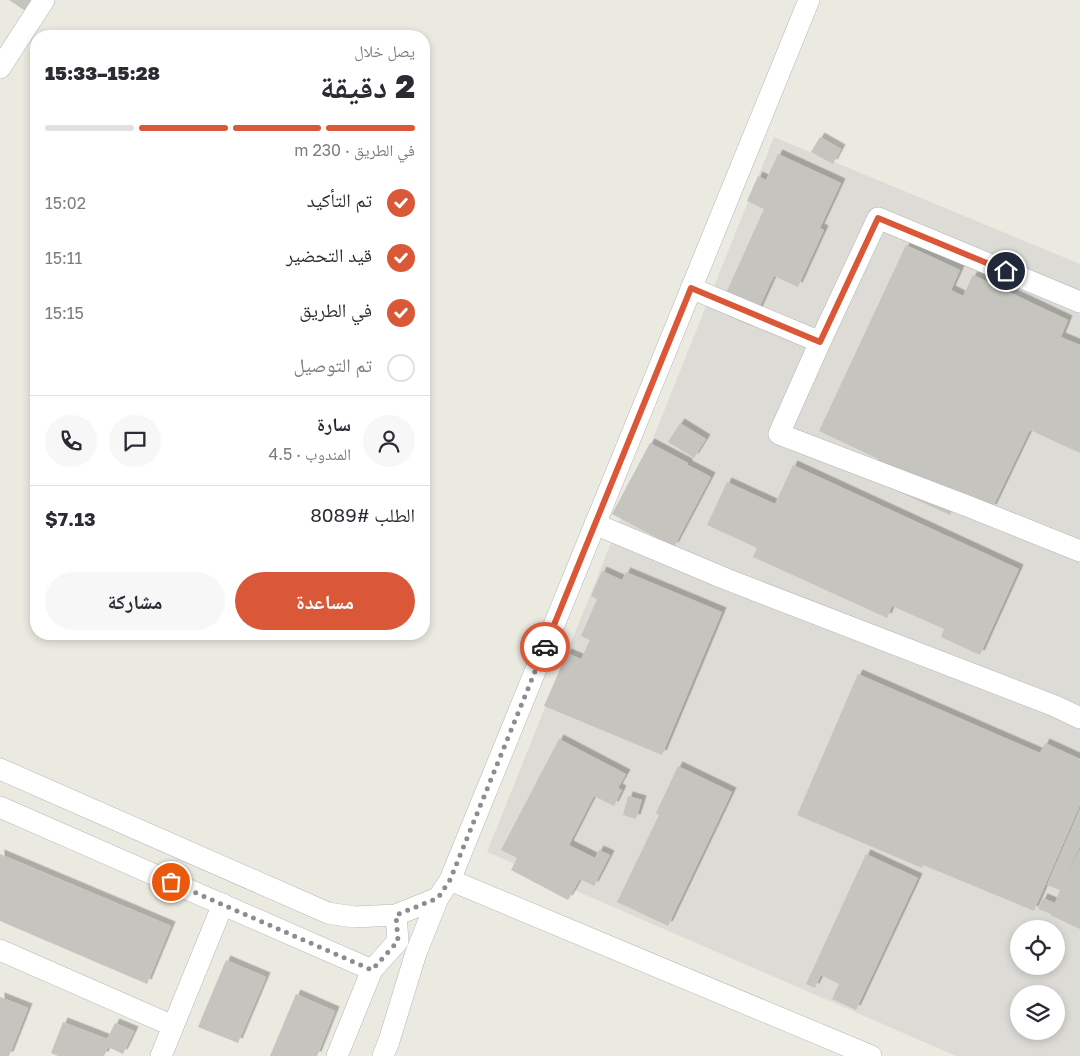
<!DOCTYPE html>
<html lang="ar">
<head>
<meta charset="utf-8">
<style>
  :root { --surface:#fff; --page:#f7f7f7; --text:#2b2b33; --muted:#7c7c81; --line:#e1e1e2; --accent:#da5838 }
  body { margin:0; font-family:"Golos Text","Noto Naskh Arabic",sans-serif; background:var(--page); color:var(--text); direction:rtl; height:100vh; display:flex; flex-direction:column; font-size:19px; white-space:nowrap }
  * { box-sizing:border-box; margin:0 }
  p { font-size:16px; color:var(--muted) }
  .icon { flex:none; width:28px; height:28px; fill:none; stroke:currentColor; stroke-width:2; stroke-linecap:round; stroke-linejoin:round }
  .map { position:relative; flex:1; overflow:hidden; direction:ltr }
  .drawer { position:absolute; left:30px; top:30px; width:400px; height:610px; display:flex; flex-direction:column; background:var(--surface); border-radius:20px; box-shadow:0 2px 8px #0003; direction:rtl }
  .drawer>* { flex:none }
  .fabs { position:absolute; left:1010px; top:920px; display:grid; gap:10px }
  .fabs a { display:grid; place-items:center; width:55px; height:55px; border-radius:50%; background:var(--surface); box-shadow:0 2px 8px #0003; font-size:25px }
  .pin { position:absolute; display:grid; place-items:center; width:42px; height:42px; color:#fff; margin:-21px; border:2px solid #fff; border-radius:50%; box-shadow:0 1px 5px #0007 }
  .courier { position:absolute; display:grid; place-items:center; width:50px; height:50px; margin:-25px; border:4px solid #da5838; border-radius:50%; background:#fff; color:#222; box-shadow:0 1px 6px #0007 }
  .overview em { font-style:normal; font-weight:800 }
  .overview div { display:flex; flex-direction:column-reverse }
  .overview { display:flex; align-items:center; justify-content:space-between; height:85px; padding:0 15px }
  h1 { font-size:32px; font-weight:800; line-height:38px }
  .bar { display:grid; grid-template-columns:repeat(4,1fr); gap:8px 5px; align-content:center; height:60px; padding:0 15px }
  .bar i { height:6px; border-radius:4px; background:var(--line) }
  .bar .current { background:var(--accent) }
  .bar p { grid-column:span 4 }
  .line { display:flex; align-items:center; gap:12px; padding:0 15px; border-top:1px solid var(--line) }
  .line div { flex:1 }
  .round { display:grid; place-items:center; flex:none; width:52px; height:52px; border-radius:26px; background:var(--page) }
  ol { padding:0 15px; list-style:none }
  li { display:flex; align-items:center; gap:15px; height:55px }
  li p { margin-inline-start:auto }
  li .icon { padding:5px; border-radius:50%; background:var(--accent); color:#fff; stroke-width:4 }
  li:last-child { color:var(--muted) }
  li i { width:28px; height:28px; border:2px solid var(--line); border-radius:50% }
  .cta { display:flex; gap:10px; margin-top:auto; padding:10px 15px }
  .cta a { flex:1; height:58px; border-radius:30px; background:var(--accent); color:#fff; font-size:20px; font-weight:800; line-height:58px; text-align:center }
  .cta a+a { background:var(--page); color:var(--text) }
  .map>svg:first-child { display:block }
</style>
</head>
<body>
<div class="map">
<svg width="1080" height="1056" viewBox="0 0 1080 1056">
  <defs>
    <filter id="shadow"><feDropShadow dx="4.5" dy="-4.5" stdDeviation="0" flood-color="#0004"/></filter>
  </defs>
  <rect width="100%" height="100%" fill="#ebeae1"/>
  <path fill="#dddbd5" fill-rule="evenodd" d="M774,137L1080,264V1056H956L487,852ZM1019,929H1056V966H1019ZM1019,994H1056V1031H1019Z"/>
  <g fill="#c6c4be" filter="url(#shadow)">
    <path d="M9,0H34L27,12Z"/>
    <path d="M820,137L841,149L833,164L811,152Z"/>
    <path d="M778,154L841,183L820,228L824,230L798,287L774,276L751,326L718,311L764,209L747,201L758,176L766,180Z"/>
    <path d="M906,245L960,270L951,290L963,296L973,275L1068,320L1061,337L1080,345V453L1030,430L992,509L960,494L950,515L869,478L878,459L819,431Z"/>
    <path d="M680,423L706,439L694,458L668,442Z"/>
    <path d="M650,443L688,463V465L711,477L674,547L612,514Z"/>
    <path d="M793,465L1019,569L980,655L941,637L944,629L892,606L887,618L753,557L757,548L707,525L727,482L775,504Z"/>
    <path d="M602,571L622,580L626,572L722,612L662,755L544,706L567,653L581,659L590,640L581,636L597,599L591,596Z"/>
    <path d="M858,674L1040,753L1045,743L1080,759V805L1034,911L923,865L922,868L797,815Z"/>
    <path d="M559,739L626,774L618,788L622,790L614,806L594,796L569,845L595,858L599,850L610,855L594,886L580,879L568,900L511,870L517,858L501,850Z"/>
    <path d="M678,766L732,792L668,926L617,902L659,815L656,813Z"/>
    <path d="M628,796L642,800L636,819L623,815Z"/>
    <path d="M1080,809V846L1063,884L1080,849V929L1050,915L1051,914L1038,909L1043,898L1055,903L1060,890L1047,885Z"/>
    <path d="M0,854L171,926L147,984L0,921Z"/>
    <path d="M866,854L918,878L856,1010L832,999L839,984L821,975L815,988L806,984Z"/>
    <path d="M226,960L266,977L238,1043L198,1027Z"/>
    <path d="M296,994L335,1011L317,1056H270Z"/>
    <path d="M0,997L28,1008L9,1056H0Z"/>
    <path d="M63,1022L107,1039L115,1023L134,1031L123,1054L108,1047L104,1056H58L51,1053Z"/>
  </g>
  <g fill="none" stroke-linecap="round" stroke-linejoin="round">
    <defs>
      <g id="minor">
        <path d="M0,68L44,0"/>
        <path d="M691,288L820,342"/>
        <path d="M1080,302L878,218L820,342L779,434L970,507L1080,551"/>
        <path d="M595,524L726,579L1055,706L1080,718"/>
        <path d="M0,769L328,913L354,917L396,915L438,898"/>
        <path d="M0,807L372,970L337,1056"/>
        <path d="M450,880L871,1056"/>
        <path d="M0,950L173,1026"/>
        <path d="M372,970L398,941L396,915"/>
        <path d="M161,1056L223,904"/>
        <path d="M383,1056L389,1041L416,953L438,898L450,880L809,0"/>
      </g>
    </defs>
    <use href="#minor" stroke="#b3b6ba" stroke-width="22"/>
    <use href="#minor" stroke="#fff" stroke-width="21"/>
  </g>
  <g fill="none" stroke-linecap="round" stroke-linejoin="round">
    <path stroke="#8c8e8e" stroke-width="5" stroke-dasharray="0 9" d="M171,882L372,970L398,941L396,915L438,898L450,880L545,647"/>
    <path stroke="#da5838" stroke-width="6" d="M545,647L691,288L820,342L878,218L1006,271"/>
  </g>
</svg>
<div class="fabs">
<a><svg class="icon" aria-label="locate" viewBox="0 0 24 24"><circle cx="12" cy="12" r="6"/><path d="M12 2v4M12 18v4M2 12h4M18 12h4"/></svg></a>
<a><svg class="icon" aria-label="layers" viewBox="0 0 24 24"><path d="M12 4l9 5-9 5-9-5zM3 14l9 5 9-5"/></svg></a>
</div>
<div class="pin" style="left:171px;top:882px;background:#ea580c"><svg class="icon" aria-label="bag" viewBox="0 0 24 24"><path d="M5 8h14l-1 12H6zM9 8a3 3 0 0 1 6 0"/></svg></div>
<div class="pin" style="left:1006px;top:271px;background:#1f2937"><svg class="icon" aria-label="home" viewBox="0 0 24 24"><path d="M3 11l9-7 9 7M6 9v11h12V9"/></svg></div>
<div class="courier" style="left:545px;top:647px"><svg class="icon" aria-label="car" viewBox="0 0 24 24"><path d="M5 17H2v-5l4-1 3-4h7l3 4 3 1v5h-3M9 17h6M6 11h13"/><circle cx="7" cy="17" r="2"/><circle cx="17" cy="17" r="2"/></svg></div>
<section class="drawer">
<div class="overview"><div><h1>2 دقيقة</h1><p>يصل خلال</p></div><em>15:28–15:33</em></div>
<div class="bar"><i class="current"></i><i class="current"></i><i class="current"></i><i></i><p>في الطريق · 230 m</p></div>
<ol>
<li><svg class="icon" aria-label="check" viewBox="0 0 24 24"><path d="M5 12l5 5 9-10"/></svg>تم التأكيد<p>15:02</p></li>
<li><svg class="icon" aria-label="check" viewBox="0 0 24 24"><path d="M5 12l5 5 9-10"/></svg>قيد التحضير<p>15:11</p></li>
<li><svg class="icon" aria-label="check" viewBox="0 0 24 24"><path d="M5 12l5 5 9-10"/></svg>في الطريق<p>15:15</p></li>
<li><i></i>تم التوصيل</li>
</ol>
<div class="line" style="height:90px"><a class="round"><svg class="icon" aria-label="person" viewBox="0 0 24 24"><circle cx="12" cy="8" r="4"/><path d="M4 21q1-7 8-7t8 7"/></svg></a><div><b>سارة</b><p>المندوب · 4.5</p></div><a class="round"><svg class="icon" aria-label="chat" viewBox="0 0 24 24"><path d="M4 5h16v11H9l-5 4z"/></svg></a><a class="round"><svg class="icon" aria-label="phone" viewBox="0 0 24 24"><path d="M5 4h4l2 5-3 2q2 4 5 5l2-3 5 2v4C11 20 4 13 5 4z"/></svg></a></div>
<div class="line" style="height:65px"><div>الطلب #8089</div><b>$7.13</b></div>
<div class="cta"><a>مساعدة</a><a>مشاركة</a></div>
</section>
</div>
</body>
</html>
